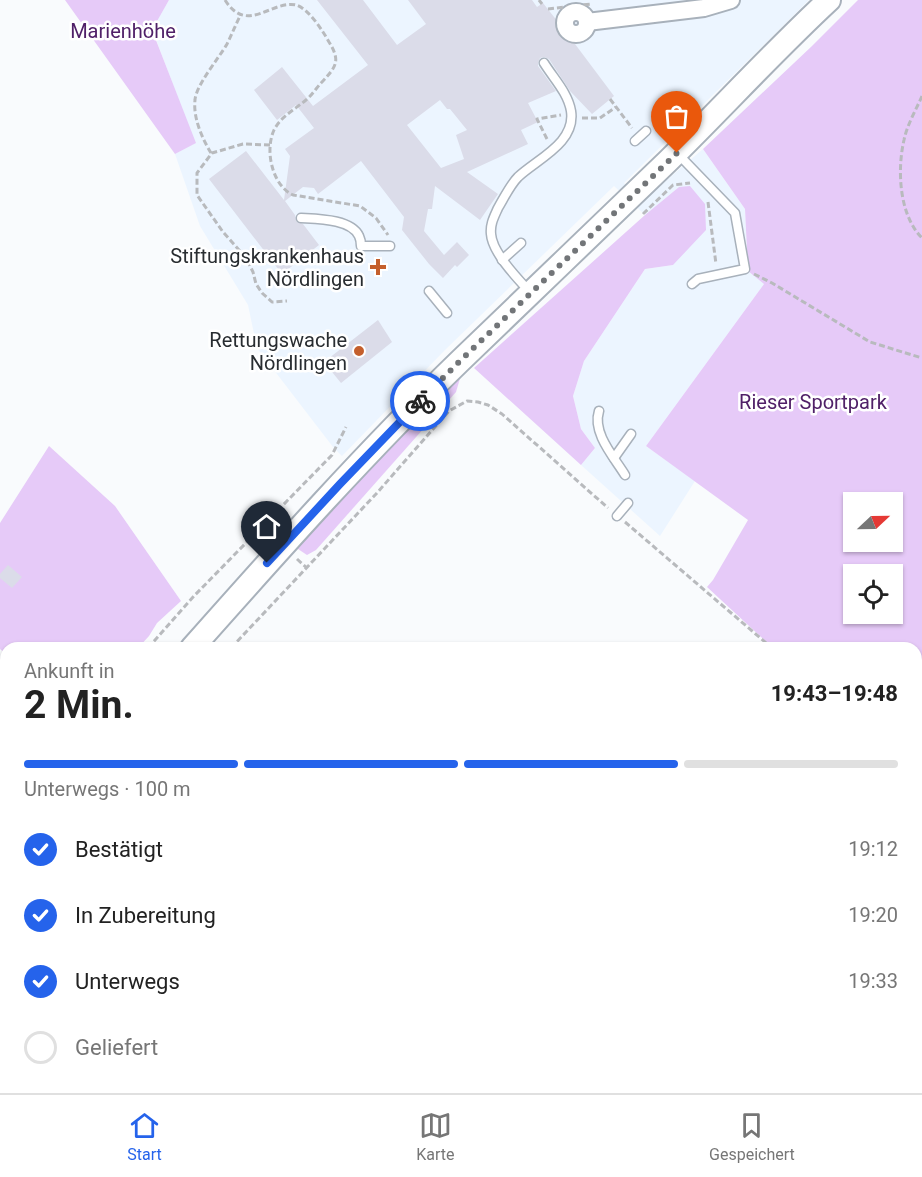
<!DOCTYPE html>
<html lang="de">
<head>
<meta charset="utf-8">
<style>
  :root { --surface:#fff; --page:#f2f2f2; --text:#222; --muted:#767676; --line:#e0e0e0; --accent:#2563eb }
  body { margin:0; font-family:Roboto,sans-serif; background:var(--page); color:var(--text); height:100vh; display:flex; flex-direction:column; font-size:22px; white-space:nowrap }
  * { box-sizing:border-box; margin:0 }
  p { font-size:20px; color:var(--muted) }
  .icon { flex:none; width:33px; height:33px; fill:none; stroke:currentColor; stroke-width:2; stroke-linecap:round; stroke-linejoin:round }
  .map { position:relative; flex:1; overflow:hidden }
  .side { position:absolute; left:0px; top:642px; width:922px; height:452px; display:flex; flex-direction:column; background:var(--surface); border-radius:18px 18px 0 0; box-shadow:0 2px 4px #0004 }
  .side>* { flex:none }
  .needle { width:39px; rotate:68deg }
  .fabs { position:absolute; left:843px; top:492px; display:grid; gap:12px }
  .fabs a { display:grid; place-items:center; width:60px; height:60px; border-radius:0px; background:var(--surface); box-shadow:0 2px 4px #0004; font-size:30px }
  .pin { position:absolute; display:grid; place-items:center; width:51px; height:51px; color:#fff; margin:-62px -26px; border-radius:50% 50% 50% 0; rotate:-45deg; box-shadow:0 0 6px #0007 }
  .pin .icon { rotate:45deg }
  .courier { position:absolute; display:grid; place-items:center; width:60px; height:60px; margin:-30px; border:4px solid #2563eb; border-radius:50%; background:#fff; color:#222; box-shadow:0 2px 8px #0007 }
  .headline em { font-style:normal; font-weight:700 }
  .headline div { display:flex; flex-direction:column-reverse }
  .headline { display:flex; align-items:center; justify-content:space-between; height:102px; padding:0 24px }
  h1 { font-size:39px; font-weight:700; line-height:45px }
  .bar { display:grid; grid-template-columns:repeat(4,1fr); gap:9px 6px; align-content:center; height:72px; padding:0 24px }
  .bar i { height:8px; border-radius:4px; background:var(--line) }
  .bar .selected { background:var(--accent) }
  .bar p { grid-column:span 4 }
  ol { padding:0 24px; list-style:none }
  li { display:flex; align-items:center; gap:18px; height:66px }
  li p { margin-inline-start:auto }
  li .icon { padding:6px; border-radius:50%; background:var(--accent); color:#fff; stroke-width:4 }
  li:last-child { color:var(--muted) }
  li i { width:33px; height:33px; border:3px solid var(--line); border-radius:50% }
  .tabs { display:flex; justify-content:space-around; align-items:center; height:84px; border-top:2px solid var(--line); background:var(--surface); font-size:16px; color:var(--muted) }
  .tabs a { display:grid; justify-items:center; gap:3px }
  .tabs .selected { color:var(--accent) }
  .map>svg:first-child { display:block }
</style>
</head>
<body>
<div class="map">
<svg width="922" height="1093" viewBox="0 0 922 1093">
  <rect width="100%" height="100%" fill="#f9fbfd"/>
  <path fill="#ecf5ff" d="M169,0H809L624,183L642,201L703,149L745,209L748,271L764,284L646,446L695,481L660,536L581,465L595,448L581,429L573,396L584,361L645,269L673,265L679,187L645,215L614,186L445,350L342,456L333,447L257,348L248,305L200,226L175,154L195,143L152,29Z"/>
  <g fill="#e6caf8" fill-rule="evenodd">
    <path d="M65,0H169L152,30L196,143L175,154Z"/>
    <path d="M858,0H922V776L916,771V648H773L707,587L713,580L748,520L646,446L764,284L748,271L745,209L703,149L812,46ZM854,502H892V542H854ZM854,574H892V614H854Z"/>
    <path d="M690,186L705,204L706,230L673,265L645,269L584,361L573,396L581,429L595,448L581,465L474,368L645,215L679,187Z"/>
    <path d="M461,375L456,392L316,550L307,555L298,549L297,542Z"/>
    <path d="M49,446L115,506L181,601L157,623L149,636L138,648H6V654L0,649V523Z"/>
  </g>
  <g fill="#dbdce9" fill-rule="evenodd">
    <path d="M317,0H363L397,45L426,24L408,0H532L537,7L543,3L558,22L556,26L557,30L561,33L566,32L614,96L592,114L570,91L549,59L544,57L540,58L538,63V66L556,91L528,103L538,122L521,130L528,144L467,172L498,194L480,220L435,186L432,209H428L424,231L444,255L457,242L469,255L457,267L455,265L443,278L429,264L402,230L404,217L361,161L318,194L314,188L303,187L285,201L295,215L296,221L303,224L319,245L282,274L209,179L246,151L284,200L290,156L285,149L314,128L296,105L277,120L254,90L282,67L313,106L368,65ZM440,100L447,109H450L467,130L456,135L464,159L441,168L407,125Z"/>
    <path d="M378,320L392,342L341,383L324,362Z"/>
    <path d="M8,565L22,577L12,588L0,578V574Z"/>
  </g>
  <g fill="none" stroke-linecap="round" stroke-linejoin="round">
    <defs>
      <g id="lane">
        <path d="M562,27L566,25"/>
        <path d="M635,141L646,131"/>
        <path d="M677,153L735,213L745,269L698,279L692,284"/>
        <path d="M301,218C318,219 351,219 359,236C360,238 361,244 361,246H390"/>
        <path d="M502,260L521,243"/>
        <path d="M429,291L447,313"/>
        <path d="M529,291C517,278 492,252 491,234C490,224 494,217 498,208C504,198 510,185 518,177C537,159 576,143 571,111C568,93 554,79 544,63"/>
        <path d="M599,411C592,433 614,457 625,475"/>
        <path d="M614,458L631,434"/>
        <path d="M617,516L628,503"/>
      </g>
      <g id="street">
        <circle cx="576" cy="23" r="11"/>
        <path d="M587,22L704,8L731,0"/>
      </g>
      <g id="secondary">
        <path d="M192,648C279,550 366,452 460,361C529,294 599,228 668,161C722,108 773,52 829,0"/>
        <path d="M0,920L6,910"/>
      </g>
    </defs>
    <use href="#lane" stroke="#a8b1bb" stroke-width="11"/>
    <use href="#street" stroke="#a8b1bb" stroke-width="20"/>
    <use href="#secondary" stroke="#a8b1bb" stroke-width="26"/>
    <g stroke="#b8babd" stroke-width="3" stroke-dasharray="6 3" stroke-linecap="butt">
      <path d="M225,0C247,35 271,0 296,5C308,8 323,31 329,42C341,61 336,67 322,82C317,87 313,94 307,99C296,109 281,116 274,130C269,141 269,155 272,166C275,178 282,190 293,195L360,206L376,218L388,235"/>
      <path d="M539,0L542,4"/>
      <path d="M548,9L591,4"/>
      <path d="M922,96C916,110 907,125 904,140C897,170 899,215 922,238"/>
      <path d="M610,99L632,128"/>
      <path d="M582,118H600L616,107"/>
      <path d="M547,139L537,119L561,115"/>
      <path d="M270,145L243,144L212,153L197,173V195L223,232L246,258L253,272L256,284L262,293L272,302L287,301"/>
      <path d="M211,153C202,138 193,118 195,100C196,85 219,58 227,44C232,34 236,24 241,14"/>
      <path d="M708,202L716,264"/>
      <path d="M643,212L644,213L673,185L690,183"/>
      <path d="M754,274L772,283L870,342L922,358"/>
      <path d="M625,522L772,648"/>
      <path d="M297,559L307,568"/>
      <path d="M148,648L194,596L332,455L346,427"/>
      <path d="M231,648L376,494L449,411L467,401L478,402L488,405L502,414L608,508"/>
      <path d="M916,773L922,778"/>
      <path d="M0,849L6,838"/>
      <path d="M916,949L922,942"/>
      <path d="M0,974L6,966"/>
      <path d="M815,1093L819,1088"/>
    </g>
    <use href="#lane" stroke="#fff" stroke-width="8"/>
    <use href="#street" stroke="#fff" stroke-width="16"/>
    <use href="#secondary" stroke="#fff" stroke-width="22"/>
  </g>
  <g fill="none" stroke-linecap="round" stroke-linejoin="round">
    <path stroke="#727578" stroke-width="6" stroke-dasharray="0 10.8" d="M420,401L460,361L677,153"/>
    <path stroke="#2563eb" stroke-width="8" d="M267,563L340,484L420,401"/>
  </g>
  <g fill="#c45f2d" stroke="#fff" stroke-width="2">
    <path d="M375 258h6v6h6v6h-6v6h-6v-6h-6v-6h6z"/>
    <circle cx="359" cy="351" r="6"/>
  </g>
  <g text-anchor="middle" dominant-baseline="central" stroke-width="5" stroke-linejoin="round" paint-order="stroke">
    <g font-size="20" fill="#502068" stroke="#fff">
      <text x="123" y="31">Marienhöhe</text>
      <text x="813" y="402">Rieser Sportpark</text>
    </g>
    <g font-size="20" fill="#292d31" stroke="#fff" text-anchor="end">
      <text x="364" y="256">Stiftungskrankenhaus<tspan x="364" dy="23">Nördlingen</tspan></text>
      <text x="347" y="340">Rettungswache<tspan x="347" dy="23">Nördlingen</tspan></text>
    </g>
  </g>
</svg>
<div class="fabs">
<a><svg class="needle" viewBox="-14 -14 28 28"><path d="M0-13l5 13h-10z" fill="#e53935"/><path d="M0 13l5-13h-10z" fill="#767676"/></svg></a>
<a><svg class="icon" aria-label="locate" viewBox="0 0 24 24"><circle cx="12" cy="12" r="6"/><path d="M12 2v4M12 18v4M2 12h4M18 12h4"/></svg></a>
</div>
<div class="pin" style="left:677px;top:153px;background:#ea580c"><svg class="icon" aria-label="bag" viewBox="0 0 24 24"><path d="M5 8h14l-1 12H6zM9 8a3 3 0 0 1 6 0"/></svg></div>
<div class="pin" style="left:267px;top:563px;background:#1f2937"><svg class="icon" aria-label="home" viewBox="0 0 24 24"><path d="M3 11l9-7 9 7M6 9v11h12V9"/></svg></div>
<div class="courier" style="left:420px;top:401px"><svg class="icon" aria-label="bike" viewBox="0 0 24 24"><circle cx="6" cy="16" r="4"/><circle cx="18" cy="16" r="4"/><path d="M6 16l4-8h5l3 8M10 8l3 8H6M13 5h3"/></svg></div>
<section class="side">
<div class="headline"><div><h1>2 Min.</h1><p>Ankunft in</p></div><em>19:43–19:48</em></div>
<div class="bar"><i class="selected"></i><i class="selected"></i><i class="selected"></i><i></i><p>Unterwegs · 100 m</p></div>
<ol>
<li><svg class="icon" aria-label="check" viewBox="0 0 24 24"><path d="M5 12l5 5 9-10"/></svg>Bestätigt<p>19:12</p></li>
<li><svg class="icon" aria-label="check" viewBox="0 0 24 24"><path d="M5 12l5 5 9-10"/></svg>In Zubereitung<p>19:20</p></li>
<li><svg class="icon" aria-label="check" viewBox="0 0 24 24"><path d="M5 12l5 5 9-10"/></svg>Unterwegs<p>19:33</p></li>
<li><i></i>Geliefert</li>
</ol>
</section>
</div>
<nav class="tabs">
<a class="selected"><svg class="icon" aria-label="home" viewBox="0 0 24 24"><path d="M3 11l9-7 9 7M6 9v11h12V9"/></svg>Start</a>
<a><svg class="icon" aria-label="map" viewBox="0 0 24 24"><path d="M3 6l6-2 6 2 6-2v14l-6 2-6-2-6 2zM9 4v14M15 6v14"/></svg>Karte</a>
<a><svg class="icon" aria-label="saved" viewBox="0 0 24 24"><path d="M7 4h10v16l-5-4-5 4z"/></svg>Gespeichert</a>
</nav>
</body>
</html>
